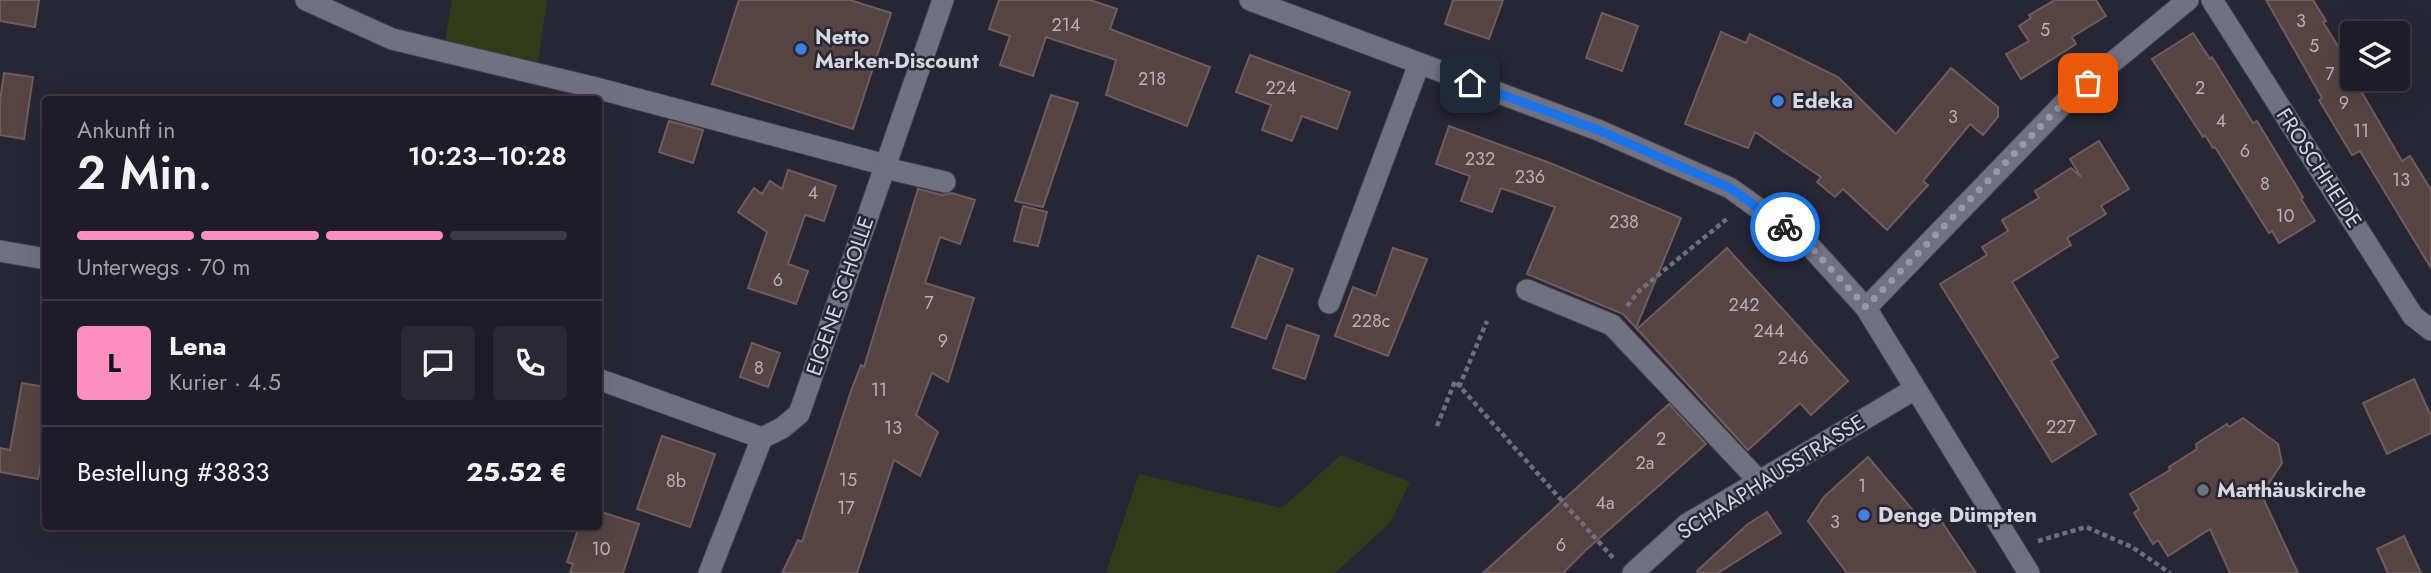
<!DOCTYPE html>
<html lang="de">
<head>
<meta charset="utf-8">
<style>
  :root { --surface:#1d1c27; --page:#2a2933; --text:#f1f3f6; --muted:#a0a1a7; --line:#3b3a44; --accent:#fd8ec0 }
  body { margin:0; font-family:Jost,sans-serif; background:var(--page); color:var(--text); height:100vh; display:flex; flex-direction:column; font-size:26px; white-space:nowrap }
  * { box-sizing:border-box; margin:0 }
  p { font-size:23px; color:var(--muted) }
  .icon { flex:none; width:38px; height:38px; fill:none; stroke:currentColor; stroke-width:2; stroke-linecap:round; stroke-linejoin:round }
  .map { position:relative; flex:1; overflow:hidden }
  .sheet { position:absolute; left:42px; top:96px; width:560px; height:434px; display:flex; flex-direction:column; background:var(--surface); border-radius:7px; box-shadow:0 7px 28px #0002,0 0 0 2px var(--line) }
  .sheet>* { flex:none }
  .tools { position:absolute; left:2340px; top:21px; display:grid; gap:14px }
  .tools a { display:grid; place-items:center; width:70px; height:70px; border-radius:7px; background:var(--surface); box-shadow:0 7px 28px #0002,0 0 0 2px var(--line); font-size:35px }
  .pin { position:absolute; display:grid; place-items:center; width:60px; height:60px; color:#fff; margin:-30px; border-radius:14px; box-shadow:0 4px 10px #0006 }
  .courier { position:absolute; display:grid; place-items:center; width:70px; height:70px; margin:-35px; border:5px solid #1a73e8; border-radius:50%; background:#fff; color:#222; box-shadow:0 2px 9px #0007 }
  .head em { font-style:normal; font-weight:600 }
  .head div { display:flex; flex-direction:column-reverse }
  .head { display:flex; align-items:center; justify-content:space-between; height:119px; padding:0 35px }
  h1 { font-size:46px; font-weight:600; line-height:52px }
  .bar { display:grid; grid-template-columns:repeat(4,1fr); gap:10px 7px; align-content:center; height:84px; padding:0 35px }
  .bar i { height:9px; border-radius:5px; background:var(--line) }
  .bar .active { background:var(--accent) }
  .bar p { grid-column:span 4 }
  .line { display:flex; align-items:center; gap:18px; padding:0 35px; border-top:2px solid var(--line) }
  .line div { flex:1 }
  .round { display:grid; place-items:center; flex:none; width:74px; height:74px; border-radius:7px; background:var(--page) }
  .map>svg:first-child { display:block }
</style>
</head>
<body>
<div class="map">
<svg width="2431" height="573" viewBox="0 0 2431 573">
  <rect width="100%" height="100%" fill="#272634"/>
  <g fill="#323b19">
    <path d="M452,0H547L538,62L445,42Z"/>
    <path d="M1341,455L1410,482L1390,523L1335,573H1106L1139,474L1282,508Z"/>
  </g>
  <g fill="#564342" stroke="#705c5c" stroke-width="2">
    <path d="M0,0H39L35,27L0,21Z"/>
    <path d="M739,0H850L891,13L853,129L712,84Z"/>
    <path d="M999,0H1090L1117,9L1110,29L1210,67L1187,126L1106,95L1116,60L1046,37L1033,76L1000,65L1010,36L989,29Z"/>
    <path d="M1453,0H1503L1489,39L1445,24Z"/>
    <path d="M2055,0H2096L2106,16L2072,37L2076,44L2021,79L2006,54L2029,41L2019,26L2031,18L2029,15Z"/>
    <path d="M2266,0H2313L2326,21L2323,22L2352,69V79H2354L2402,161L2410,156L2431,190V268L2360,151L2352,155L2319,100L2322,98Z"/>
    <path d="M1602,13L1638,26L1622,71L1586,58Z"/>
    <path d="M1721,32L1746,43L1750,34L1838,77L1896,134L1951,68L1998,107V117L1983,135L1970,124L1923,181L1928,185L1887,230L1843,189L1835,197L1817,182L1821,177L1755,132L1748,148L1685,124Z"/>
    <path d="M2193,33L2210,59L2212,57L2253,123L2257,121L2303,197L2301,199L2315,221L2279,243L2272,231L2269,233L2215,147L2213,148L2205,135L2203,137L2152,59Z"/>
    <path d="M1250,55L1350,92L1337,129L1302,116L1292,141L1262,130L1271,105L1236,92Z"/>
    <path d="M4,73L33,77L24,139L0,135V100Z"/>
    <path d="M1051,95L1078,103L1043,207L1015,201Z"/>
    <path d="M669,121L703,130L693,163L659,152Z"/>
    <path d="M1449,126L1550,163L1681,218L1636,328L1623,314L1527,274L1555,207L1501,188L1492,212L1461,201L1470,176L1436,164Z"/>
    <path d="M2099,141L2129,189L2101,206L2106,214L2067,238L2071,245L2012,282L2058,357L2051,361L2096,434L2052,462L1940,284L1987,255L1982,247L2008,231L2002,220L2039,198L2035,191L2071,168L2081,177L2070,159Z"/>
    <path d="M788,170L836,186L824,221L805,215L788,264L808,271L796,304L748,288L767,232L738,212L754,188L762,194L770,181L782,189Z"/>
    <path d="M918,189L942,195L952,193L975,200L960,244L940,237L925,283L974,298L948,382L932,373L916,415L938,432L920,476L894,460L857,573H782L798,540L802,542L851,391L861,365L864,367Z"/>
    <path d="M1023,206L1047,212L1038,246L1014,241Z"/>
    <path d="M1393,248L1427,259L1388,356L1335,336L1353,287L1376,296Z"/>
    <path d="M1727,248L1848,381L1811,415L1800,403L1748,450L1637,329Z"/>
    <path d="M1258,256L1293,269L1266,339L1232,327Z"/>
    <path d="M1287,325L1319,336L1305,379L1273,368Z"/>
    <path d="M752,343L780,353L768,387L740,377Z"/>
    <path d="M2414,379L2431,416V433L2387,454L2363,403Z"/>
    <path d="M22,383L46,387V436L38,479L0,472V448L10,450Z"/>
    <path d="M1669,404L1706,444L1586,550L1563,573H1483Z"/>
    <path d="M2243,418L2278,444L2282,463L2267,486L2272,495L2263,498L2298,573H2230L2210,529L2168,556L2158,540L2153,544L2134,513L2139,509L2130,494L2170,470L2169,467L2197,449L2196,444L2227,424L2229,427Z"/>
    <path d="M662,436L715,454L690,527L637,509Z"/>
    <path d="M1868,457L1922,521L1934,510L1976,573H1847L1808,521L1824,497Z"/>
    <path d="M598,511L639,524L623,573H570L573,564L567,562L579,527H598Z"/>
    <path d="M1767,512L1781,533L1718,573H1698L1697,571L1748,524Z"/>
    <path d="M2404,536L2421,573H2388L2377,549Z"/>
  </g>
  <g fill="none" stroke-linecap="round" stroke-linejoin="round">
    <defs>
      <g id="minor">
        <path d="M306,0L392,39L596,88L886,165"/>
        <path d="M1250,0L1598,130L1730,188L1808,244L1866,308L2029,573"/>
        <path d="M2212,0L2413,316L2431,330"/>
        <path d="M885,168L945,182"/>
        <path d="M0,251L46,259"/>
        <path d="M1527,290L1612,325L1760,482"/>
        <path d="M1329,303L1419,64"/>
        <path d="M1866,308L2068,99L2188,0"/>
        <path d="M598,379L762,438"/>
        <path d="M709,573L762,438L782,428L799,414L943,0"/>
        <path d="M1633,573L1687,524L1915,389"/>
      </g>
    </defs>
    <use href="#minor" stroke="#43434f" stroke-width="23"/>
    <g stroke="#70707c" stroke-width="4.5" stroke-dasharray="5 3.5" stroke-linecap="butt">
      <path d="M1627,306L1640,290L1728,218"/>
      <path d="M1459,387L1487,321"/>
      <path d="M1437,426L1455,381L1614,559"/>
      <path d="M2038,541L2086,527L2132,547L2170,573"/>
    </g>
    <use href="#minor" stroke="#717182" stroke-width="21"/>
  </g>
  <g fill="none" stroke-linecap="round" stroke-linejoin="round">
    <path stroke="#9999a4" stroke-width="7" stroke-dasharray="0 12.6" d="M1785,227L1808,244L1866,307L2067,99L2088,83"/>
    <path stroke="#1a73e8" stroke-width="9" d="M1470,83L1598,130L1730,188L1785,227"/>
  </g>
  <g fill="#3f7fe0" stroke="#272634" stroke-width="2.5">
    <circle cx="801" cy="49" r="7"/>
    <circle cx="1778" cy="101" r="7"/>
    <circle cx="1864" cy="515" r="7"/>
  </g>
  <circle fill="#6b7280" stroke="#272634" stroke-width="2.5" cx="2203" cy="490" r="7"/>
  <g text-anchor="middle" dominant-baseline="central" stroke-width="5" stroke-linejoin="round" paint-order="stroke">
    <g font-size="18" fill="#b6b2b8">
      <text x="2301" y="21">3</text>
      <text x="1066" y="25">214</text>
      <text x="2045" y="30">5</text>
      <text x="2314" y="46">5</text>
      <text x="2330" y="74">7</text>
      <text x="1152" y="79">218</text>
      <text x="1281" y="88">224</text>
      <text x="2200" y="88">2</text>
      <text x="2344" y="103">9</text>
      <text x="1953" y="117">3</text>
      <text x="2221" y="121">4</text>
      <text x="2361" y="131">11</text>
      <text x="2245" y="151">6</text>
      <text x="1480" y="159">232</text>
      <text x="1530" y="177">236</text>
      <text x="2401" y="180">13</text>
      <text x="2265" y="184">8</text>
      <text x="813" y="193">4</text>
      <text x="2285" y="216">10</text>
      <text x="1624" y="222">238</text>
      <text x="778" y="280">6</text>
      <text x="929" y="303">7</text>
      <text x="1744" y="305">242</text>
      <text x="1371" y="321">228c</text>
      <text x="1769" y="331">244</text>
      <text x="943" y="341">9</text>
      <text x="1793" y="358">246</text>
      <text x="759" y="368">8</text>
      <text x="879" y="390">11</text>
      <text x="2061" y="427">227</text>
      <text x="893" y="428">13</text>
      <text x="1661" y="439">2</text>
      <text x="1645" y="463">2a</text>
      <text x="848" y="480">15</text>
      <text x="676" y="481">8b</text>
      <text x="1862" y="486">1</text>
      <text x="1605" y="503">4a</text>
      <text x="846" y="508">17</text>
      <text x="1835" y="522">3</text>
      <text x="1561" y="545">6</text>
      <text x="601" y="549">10</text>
    </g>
    <g font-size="21" font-weight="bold" fill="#d6d7e0" stroke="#272634" text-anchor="start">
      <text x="815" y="37">Netto<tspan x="815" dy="24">Marken-Discount</tspan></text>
      <text x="1792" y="101">Edeka</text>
      <text x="2217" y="490">Matthäuskirche</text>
      <text x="1878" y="515">Denge Dümpten</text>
    </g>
    <g font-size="21" fill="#d6d7e0" stroke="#272634">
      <text transform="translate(2319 168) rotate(57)">FROSCHHEIDE</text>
      <text transform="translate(840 296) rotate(-71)">EIGENE SCHOLLE</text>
      <text transform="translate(1771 477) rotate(-32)">SCHAAPHAUSSTRASSE</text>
    </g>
  </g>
</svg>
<div class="tools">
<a><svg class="icon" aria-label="layers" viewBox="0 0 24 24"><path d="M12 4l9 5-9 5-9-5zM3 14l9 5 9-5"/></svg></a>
</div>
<div class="pin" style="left:2088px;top:83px;background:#ea580c"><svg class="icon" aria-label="bag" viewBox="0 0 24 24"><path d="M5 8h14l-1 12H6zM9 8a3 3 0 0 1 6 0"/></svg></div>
<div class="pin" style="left:1470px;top:83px;background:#1f2937"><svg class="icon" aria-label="home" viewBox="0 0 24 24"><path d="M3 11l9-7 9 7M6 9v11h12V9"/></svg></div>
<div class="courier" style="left:1785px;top:227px"><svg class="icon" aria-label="bike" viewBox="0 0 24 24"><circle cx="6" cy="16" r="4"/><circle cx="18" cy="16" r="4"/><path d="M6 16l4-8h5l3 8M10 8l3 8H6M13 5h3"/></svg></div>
<section class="sheet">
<div class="head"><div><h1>2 Min.</h1><p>Ankunft in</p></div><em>10:23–10:28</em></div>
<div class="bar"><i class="active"></i><i class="active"></i><i class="active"></i><i></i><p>Unterwegs · 70 m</p></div>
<div class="line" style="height:126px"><b class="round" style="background:var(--accent);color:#111">L</b><div><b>Lena</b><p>Kurier · 4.5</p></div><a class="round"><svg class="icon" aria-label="chat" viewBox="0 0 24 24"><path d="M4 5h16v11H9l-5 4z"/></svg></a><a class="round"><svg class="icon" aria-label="phone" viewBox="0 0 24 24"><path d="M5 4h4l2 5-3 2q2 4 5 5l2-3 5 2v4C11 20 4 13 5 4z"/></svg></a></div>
<div class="line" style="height:91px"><div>Bestellung #3833</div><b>25.52 €</b></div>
</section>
</div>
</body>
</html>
